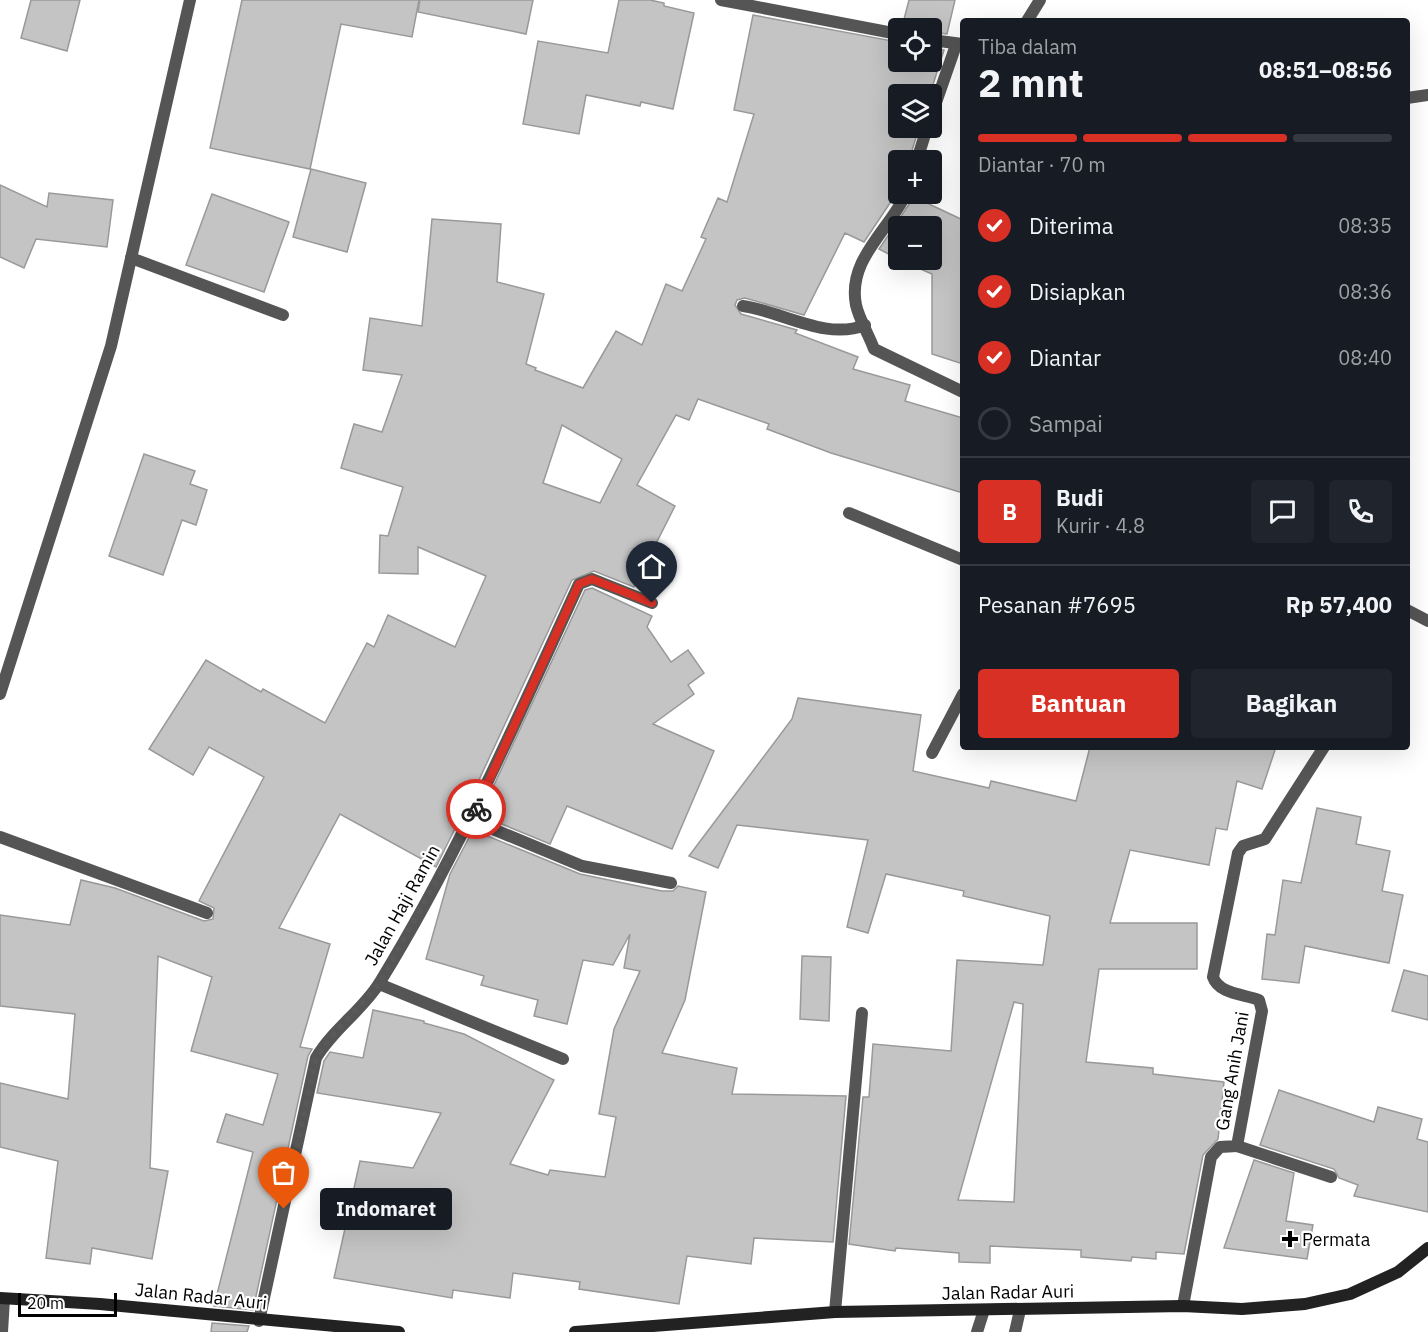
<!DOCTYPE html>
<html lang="id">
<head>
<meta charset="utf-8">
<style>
  :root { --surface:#171b24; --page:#20242c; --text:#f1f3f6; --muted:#9ea1a6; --line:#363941; --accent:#d93025 }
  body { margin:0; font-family:"IBM Plex Sans",sans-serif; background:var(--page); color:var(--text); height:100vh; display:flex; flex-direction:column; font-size:22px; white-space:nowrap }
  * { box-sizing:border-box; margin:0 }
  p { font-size:20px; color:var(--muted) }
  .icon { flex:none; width:33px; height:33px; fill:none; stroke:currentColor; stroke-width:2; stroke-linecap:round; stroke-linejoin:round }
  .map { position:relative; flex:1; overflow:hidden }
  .sheet { position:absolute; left:960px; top:18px; width:450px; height:732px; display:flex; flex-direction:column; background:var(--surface); border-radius:6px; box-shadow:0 6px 24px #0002 }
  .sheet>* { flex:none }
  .tools { position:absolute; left:888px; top:18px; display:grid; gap:12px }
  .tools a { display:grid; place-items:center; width:54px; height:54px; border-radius:6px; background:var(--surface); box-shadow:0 6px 24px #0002; font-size:30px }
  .scale { position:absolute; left:18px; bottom:15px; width:99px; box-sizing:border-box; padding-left:6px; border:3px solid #000; border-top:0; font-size:16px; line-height:21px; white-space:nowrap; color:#000; -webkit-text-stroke:4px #fff; paint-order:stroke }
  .pin { position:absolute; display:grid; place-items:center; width:51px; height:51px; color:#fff; margin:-62px -26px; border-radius:50% 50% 50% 0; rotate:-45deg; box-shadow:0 0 6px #0007 }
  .pin .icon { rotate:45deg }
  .courier { position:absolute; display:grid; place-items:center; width:60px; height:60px; margin:-30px; border:4px solid #d93025; border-radius:50%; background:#fff; color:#222; box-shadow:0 2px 8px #0007 }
  .bubble { position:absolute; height:42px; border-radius:6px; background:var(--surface); box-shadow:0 6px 24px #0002; font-size:20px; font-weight:700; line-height:42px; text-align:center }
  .head em { font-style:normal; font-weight:700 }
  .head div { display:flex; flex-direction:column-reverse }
  .head { display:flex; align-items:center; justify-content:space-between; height:102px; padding:0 18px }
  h1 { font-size:39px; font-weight:700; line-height:45px }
  .bar { display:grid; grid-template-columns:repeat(4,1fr); gap:9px 6px; align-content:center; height:72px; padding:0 18px }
  .bar i { height:8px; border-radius:4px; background:var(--line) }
  .bar .current { background:var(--accent) }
  .bar p { grid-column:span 4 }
  .line { display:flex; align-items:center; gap:15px; padding:0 18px; border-top:2px solid var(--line) }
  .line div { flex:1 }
  .round { display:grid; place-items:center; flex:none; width:63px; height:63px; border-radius:6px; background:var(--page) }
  ol { padding:0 18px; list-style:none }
  li { display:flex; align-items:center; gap:18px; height:66px }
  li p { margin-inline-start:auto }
  li .icon { padding:6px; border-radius:50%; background:var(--accent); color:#fff; stroke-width:4 }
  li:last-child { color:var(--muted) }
  li i { width:33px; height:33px; border:3px solid var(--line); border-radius:50% }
  .action { display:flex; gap:12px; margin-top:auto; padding:12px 18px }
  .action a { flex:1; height:69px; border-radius:6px; background:var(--accent); color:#fff; font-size:24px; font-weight:700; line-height:69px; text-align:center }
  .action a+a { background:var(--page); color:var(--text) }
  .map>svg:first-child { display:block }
</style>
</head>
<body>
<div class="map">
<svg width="1428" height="1332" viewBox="0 0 1428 1332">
  <rect width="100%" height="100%" fill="#fff"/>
  <g fill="#c4c4c4" stroke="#999" stroke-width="1.5" fill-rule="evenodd">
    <path d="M31,0H80L67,51L21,38Z"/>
    <path d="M242,0H419L412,37L341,24L310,169L210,148Z"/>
    <path d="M420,0H533L526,34L418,12Z"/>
    <path d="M619,0H650L664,3V6L694,13L673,109L641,102L640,106L586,95L579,134L523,124L538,41L608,53Z"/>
    <path d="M909,0H955L947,34L932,32V28L902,27Z"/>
    <path d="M753,15L898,42V62H932V48L944,50L930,94H898V128H919L909,160H898V191L864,242L845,233L804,315L745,298L737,300L735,305L741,314L797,330L795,333L858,357L853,369L910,385L905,401L963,418V493L831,453L767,429L769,424L698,399L689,420L676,415L637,485L675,506L634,587L594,571L572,580L478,782L436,867L340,814L279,928L330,944L300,1047L312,1049L308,1056L253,1310L214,1306L253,1152L217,1142L226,1114L263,1125L278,1074L191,1051L212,977L158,956L150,1168L168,1171L152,1259L92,1248L90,1264L46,1258L58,1161L0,1147V1083L68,1099L75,1014L0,1006V915L70,925L81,880L115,888L204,921L213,919L214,908L199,901L264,777L209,747L193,775L149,749L206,660L261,692L263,689L325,723L367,643L374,647L388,615L455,647L486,576L418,547V574L379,573L380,535L388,536L403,487L341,468L354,424L382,432L402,375L363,370L370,318L422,326L432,219L501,224L497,282L544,294L526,364L536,368L535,370L583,388L616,331L642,345L666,284L682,291L706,239L701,237L718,198L727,202L754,114L734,110ZM562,425L622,459L600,503L543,483Z"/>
    <path d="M311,169L366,183L347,252L293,237Z"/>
    <path d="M0,185L47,207L49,193L113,200L107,247L36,239L24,268L0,257Z"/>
    <path d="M212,194L289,222L264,292L186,265Z"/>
    <path d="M914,197L963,220V364L932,354V274L900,260H932V226H898V259L879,249Z"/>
    <path d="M144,454L195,471L190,484L207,490L196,525L182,520L163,575L109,556Z"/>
    <path d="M592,588L652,616L647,627L671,662L688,650L704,673L688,685L694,694L653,724L714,751L672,849L567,806L550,844L480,815L585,590Z"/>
    <path d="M798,698L921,715L913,771L989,788L991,781L1076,801L1090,747H1276L1262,789L1237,781L1227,830L1216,828L1209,865L1130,850L1110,923H1197V969H1099L1086,1062L1153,1068V1074L1224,1082L1218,1139L1203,1155L1184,1254L1156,1252V1259L1132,1257L1131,1261L1081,1257V1250L990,1246V1263L959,1262V1253L896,1248L895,1251L849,1244L863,1097H869L873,1044L951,1051L957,960L1043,965L1050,916L963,896L964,891L886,874L868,933L847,927L868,840L737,825L718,868L689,856L792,719ZM1014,1002L1023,1004L1014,1202L958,1200Z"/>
    <path d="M1317,808L1361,817L1356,844L1390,851L1382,891L1403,895L1389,963L1305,946L1299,983L1262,979L1267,934L1275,935L1283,880L1301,883Z"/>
    <path d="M473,830L580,874L662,891H673L678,886L706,892L685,1000L662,1053L737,1068L732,1094L846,1096L833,1242L754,1238L751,1264L687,1256L679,1304L579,1289L580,1282L513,1273L510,1298L453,1290L452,1298L334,1278L360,1161L413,1168L441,1113L317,1093L324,1061L330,1052L363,1058L373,1010L424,1021V1023L464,1034L554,1080L510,1164L548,1175L550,1170L605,1177L616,1117L599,1114L614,1029L640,971L624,968L630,934L613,965L583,960L567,1024L534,1016L538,1000L481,985L484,976L426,959L450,874Z"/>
    <path d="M802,956L831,957L829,1021L800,1019Z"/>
    <path d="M1404,970L1428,976V1020L1392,1011Z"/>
    <path d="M1279,1090L1374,1122L1378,1107L1422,1119L1417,1139L1428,1142V1212L1354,1196L1358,1185L1339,1178L1334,1169L1260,1145Z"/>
    <path d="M1254,1160L1294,1173L1286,1221L1313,1225L1307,1259L1224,1248Z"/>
    <path d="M212,1323L249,1326L247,1332H211Z"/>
  </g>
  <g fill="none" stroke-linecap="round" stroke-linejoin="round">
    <g stroke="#555" stroke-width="12">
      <path d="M977,1332L984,1310"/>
      <path d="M1015,1332L1020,1310"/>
    </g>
    <g stroke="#555" stroke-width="12">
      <path d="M721,0L898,34"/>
      <path d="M1027,21L1040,0"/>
      <path d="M932,40L962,44"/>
      <path d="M1407,98L1428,95"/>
      <path d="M932,114L956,45"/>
      <path d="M917,160L927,128"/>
      <path d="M906,194C889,230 847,260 856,305C859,319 869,335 874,349L963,392"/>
      <path d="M131,258L283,315"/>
      <path d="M743,306C781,311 826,341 865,325"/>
      <path d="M849,513L963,560"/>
      <path d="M1407,610L1428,621"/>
      <path d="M0,694L111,346L190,0"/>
      <path d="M932,753L963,694"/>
      <path d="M471,820L582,866L671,883"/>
      <path d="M0,837L207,913"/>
      <path d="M379,984L563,1059"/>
      <path d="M1237,1146L1331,1177"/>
      <path d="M1183,1306L1211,1157L1220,1147L1237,1146L1262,1011L1259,1000C1243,994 1219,994 1213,977L1238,853L1243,846L1265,839L1324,747"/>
      <path d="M835,1312L862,1013"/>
      <path d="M259,1321L316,1058C333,1029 363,1010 380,982C458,855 517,719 579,584L592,579L652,603"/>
      <path d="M2,1332L4,1299"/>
    </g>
    <g stroke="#222" stroke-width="12">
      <path d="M0,1298L100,1304L399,1332"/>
      <path d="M575,1332L835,1312L1183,1306L1242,1309L1305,1304L1350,1294L1398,1272L1428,1248"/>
    </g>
  </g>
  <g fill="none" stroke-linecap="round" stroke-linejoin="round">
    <path stroke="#595959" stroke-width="6" stroke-dasharray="0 10.8" d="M284,1209L316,1058L332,1036L379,984L476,809"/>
    <path stroke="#d93025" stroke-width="8" d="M476,809L579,584L592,579L652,603"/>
  </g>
  <path fill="#000" stroke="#fff" stroke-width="2" d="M1287 1230h6v6h6v6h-6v6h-6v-6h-6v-6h6z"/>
  <g text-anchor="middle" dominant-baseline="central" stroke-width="4.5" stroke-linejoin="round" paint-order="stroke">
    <g font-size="18" fill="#000" stroke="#fff">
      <text transform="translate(402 905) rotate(-61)">Jalan Haji Ramin</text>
      <text transform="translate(1232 1071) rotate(-80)">Gang Anih Jani</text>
      <text transform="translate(1008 1292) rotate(-1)">Jalan Radar Auri</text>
      <text transform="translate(201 1296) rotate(6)">Jalan Radar Auri</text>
    </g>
    <g font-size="18" fill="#000" stroke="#fff" text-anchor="start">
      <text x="1302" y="1239">Permata</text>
    </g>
  </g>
</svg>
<div class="tools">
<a><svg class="icon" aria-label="locate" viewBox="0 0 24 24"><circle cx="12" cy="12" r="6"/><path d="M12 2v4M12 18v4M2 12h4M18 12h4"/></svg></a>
<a><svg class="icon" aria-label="layers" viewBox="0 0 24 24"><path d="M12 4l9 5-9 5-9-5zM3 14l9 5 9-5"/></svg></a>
<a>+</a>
<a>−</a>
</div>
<div class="scale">20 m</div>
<div class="pin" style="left:284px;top:1209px;background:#ea580c"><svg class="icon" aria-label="bag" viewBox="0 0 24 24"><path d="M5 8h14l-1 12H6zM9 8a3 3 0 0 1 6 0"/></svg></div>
<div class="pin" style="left:652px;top:603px;background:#1f2937"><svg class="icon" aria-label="home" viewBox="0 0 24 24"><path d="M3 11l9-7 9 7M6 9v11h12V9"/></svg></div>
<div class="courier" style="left:476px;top:809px"><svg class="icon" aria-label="bike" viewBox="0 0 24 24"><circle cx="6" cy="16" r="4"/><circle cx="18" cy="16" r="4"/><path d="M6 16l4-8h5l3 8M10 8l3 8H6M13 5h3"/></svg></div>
<div class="bubble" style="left:320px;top:1188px;width:132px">Indomaret</div>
<section class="sheet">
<div class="head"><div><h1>2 mnt</h1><p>Tiba dalam</p></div><em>08:51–08:56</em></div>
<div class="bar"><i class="current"></i><i class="current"></i><i class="current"></i><i></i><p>Diantar · 70 m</p></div>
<ol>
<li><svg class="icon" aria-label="check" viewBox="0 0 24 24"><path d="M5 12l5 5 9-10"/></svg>Diterima<p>08:35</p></li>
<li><svg class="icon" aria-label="check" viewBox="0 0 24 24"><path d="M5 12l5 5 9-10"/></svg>Disiapkan<p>08:36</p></li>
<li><svg class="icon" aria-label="check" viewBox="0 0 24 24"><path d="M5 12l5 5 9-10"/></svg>Diantar<p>08:40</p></li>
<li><i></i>Sampai</li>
</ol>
<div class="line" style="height:108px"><b class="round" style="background:var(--accent);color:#fff">B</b><div><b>Budi</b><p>Kurir · 4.8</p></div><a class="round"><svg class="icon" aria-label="chat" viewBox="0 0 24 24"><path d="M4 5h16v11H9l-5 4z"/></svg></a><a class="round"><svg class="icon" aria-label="phone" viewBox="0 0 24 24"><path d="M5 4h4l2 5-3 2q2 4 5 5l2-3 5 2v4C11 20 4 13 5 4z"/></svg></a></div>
<div class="line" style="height:78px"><div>Pesanan #7695</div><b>Rp 57,400</b></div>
<div class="action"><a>Bantuan</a><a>Bagikan</a></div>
</section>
</div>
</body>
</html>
